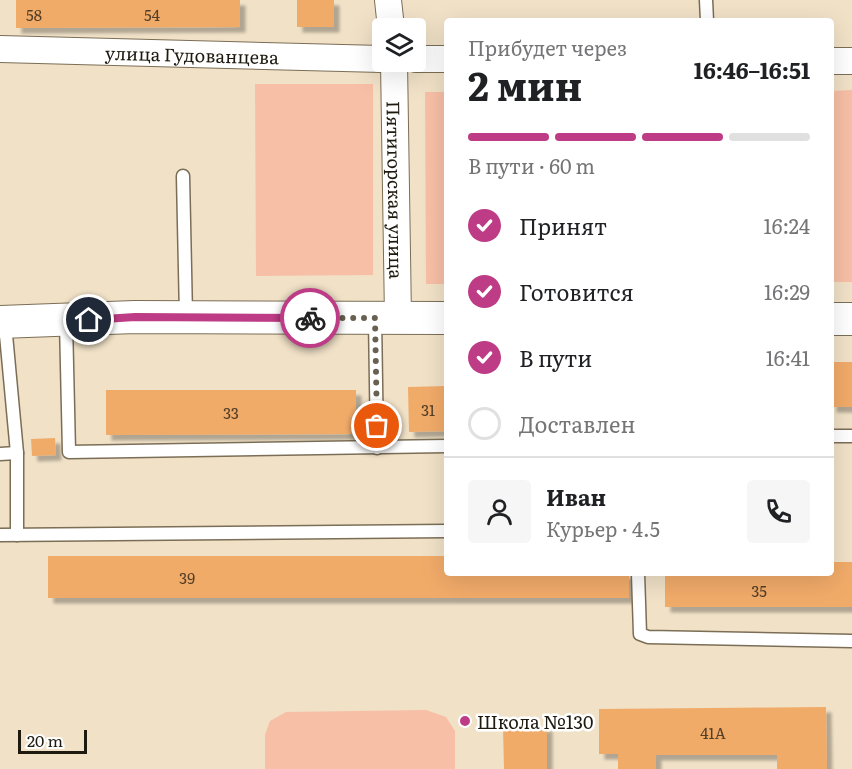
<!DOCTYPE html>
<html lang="ru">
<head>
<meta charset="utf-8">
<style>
  :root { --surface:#fff; --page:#f6f6f6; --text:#202124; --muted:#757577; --line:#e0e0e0; --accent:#bd3c85 }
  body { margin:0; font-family:Literata,serif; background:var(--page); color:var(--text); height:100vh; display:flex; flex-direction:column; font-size:22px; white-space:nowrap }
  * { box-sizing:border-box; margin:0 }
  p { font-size:20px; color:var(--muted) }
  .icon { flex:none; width:33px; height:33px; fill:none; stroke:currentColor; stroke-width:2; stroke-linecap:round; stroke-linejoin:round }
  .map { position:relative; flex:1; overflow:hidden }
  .sheet { position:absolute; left:444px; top:18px; width:390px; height:558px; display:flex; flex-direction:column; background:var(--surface); border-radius:6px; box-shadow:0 6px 24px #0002 }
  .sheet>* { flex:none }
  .fabs { position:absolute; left:372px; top:18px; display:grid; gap:12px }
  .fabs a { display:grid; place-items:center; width:54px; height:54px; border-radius:6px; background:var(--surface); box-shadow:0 6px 24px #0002; font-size:30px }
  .scale { position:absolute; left:18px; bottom:15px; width:69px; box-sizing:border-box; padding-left:6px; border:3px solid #1f1a10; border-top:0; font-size:16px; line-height:21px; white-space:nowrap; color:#1f1a10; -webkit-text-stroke:4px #fff; paint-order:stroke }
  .pin { position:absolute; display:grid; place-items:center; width:51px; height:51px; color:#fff; margin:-26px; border:3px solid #fff; border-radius:50%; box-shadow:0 2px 6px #0007 }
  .courier { position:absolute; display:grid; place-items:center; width:60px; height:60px; margin:-30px; border:4px solid #bd3c85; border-radius:50%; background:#fff; color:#222; box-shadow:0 2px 8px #0007 }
  .summary em { font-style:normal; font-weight:700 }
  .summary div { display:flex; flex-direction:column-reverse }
  .summary { display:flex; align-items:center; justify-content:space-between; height:102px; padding:0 24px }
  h1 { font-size:39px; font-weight:700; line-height:45px }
  .bar { display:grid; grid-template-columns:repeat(4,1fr); gap:9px 6px; align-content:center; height:72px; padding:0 24px }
  .bar i { height:8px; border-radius:4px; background:var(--line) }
  .bar .on { background:var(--accent) }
  .bar p { grid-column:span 4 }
  .line { display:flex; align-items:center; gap:15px; padding:0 24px; border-top:2px solid var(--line) }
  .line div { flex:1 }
  .round { display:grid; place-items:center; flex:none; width:63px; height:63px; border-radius:6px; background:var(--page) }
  ol { padding:0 24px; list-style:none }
  li { display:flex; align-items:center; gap:18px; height:66px }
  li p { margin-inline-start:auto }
  li .icon { padding:6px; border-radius:50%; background:var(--accent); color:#fff; stroke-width:4 }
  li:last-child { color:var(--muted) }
  li i { width:33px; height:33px; border:3px solid var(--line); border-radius:50% }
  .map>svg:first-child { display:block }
</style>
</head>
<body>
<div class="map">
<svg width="852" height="769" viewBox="0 0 852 769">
  <defs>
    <filter id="shadow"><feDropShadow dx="5.5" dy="5.5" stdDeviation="1.5" flood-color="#0004"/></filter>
  </defs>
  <rect width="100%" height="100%" fill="#f0e1c7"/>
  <g fill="#f7bfa6">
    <path d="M255,84H373V275L256,276Z"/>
    <path d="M852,90V282H831V91Z"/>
    <path d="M425,92H447V284H426Z"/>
    <path d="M426,710L446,717L455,731V769H265V735L270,721L286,712Z"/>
  </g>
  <g fill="#f1ab69" filter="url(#shadow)">
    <path d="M16,0H240V27L16,28Z"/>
    <rect x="297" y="0" width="37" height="27"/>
    <rect x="831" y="362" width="21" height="45"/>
    <path d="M447,386V431L409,432L408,387Z"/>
    <path d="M106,390H356V434L106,435Z"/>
    <path d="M55,438L56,455L32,456L31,439Z"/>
    <path d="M48,556H447V573H629V598H48Z"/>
    <path d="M831,562H852V607H665V573H831Z"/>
    <path d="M826,707L827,769H777V755H656V769H618V754H599V709Z"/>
    <path d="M547,726V769H504L503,727Z"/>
  </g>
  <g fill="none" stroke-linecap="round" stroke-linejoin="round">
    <defs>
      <g id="service">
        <path d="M706,0L707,21"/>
        <path d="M183,176L186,316"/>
        <path d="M375,318L377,448"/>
        <path d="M66,322L69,452L447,446"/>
        <path d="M5,324L17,453V535"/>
        <path d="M831,436H852"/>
        <path d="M0,454L17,453"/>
        <path d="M0,535L447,531"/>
        <path d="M638,573L640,634L648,637L852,641"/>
      </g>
      <g id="minor">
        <path d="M388,0L391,28"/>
        <path id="s1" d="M0,49L382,59"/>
        <path d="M416,59H447"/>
        <path d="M831,61H852"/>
        <path id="s2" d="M394,62L398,318"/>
      </g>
      <g id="tertiary">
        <path d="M831,319H852"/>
        <path d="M0,322L135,317L447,318"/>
      </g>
    </defs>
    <use href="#service" stroke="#7b6e56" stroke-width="15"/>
    <use href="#minor" stroke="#7b6e56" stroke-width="28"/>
    <use href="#tertiary" stroke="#7b6e56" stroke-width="34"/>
    <use href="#service" stroke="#fff" stroke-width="12"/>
    <use href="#minor" stroke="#fff" stroke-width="26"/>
    <use href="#tertiary" stroke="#fff" stroke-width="32"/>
  </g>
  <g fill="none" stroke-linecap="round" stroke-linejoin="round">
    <path stroke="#686050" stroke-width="6" stroke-dasharray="0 10.8" d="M310,318H375L377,426"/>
    <path stroke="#bd3c85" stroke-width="8" d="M89,320L135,317L310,318"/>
  </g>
  <circle fill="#bd3c85" stroke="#fff" stroke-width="2" cx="465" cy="721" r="6"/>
  <g text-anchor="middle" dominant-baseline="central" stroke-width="5" stroke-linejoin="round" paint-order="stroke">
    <g font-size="15" fill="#543e26">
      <text x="34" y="14">58</text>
      <text x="152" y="14">54</text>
      <text x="428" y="409">31</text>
      <text x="231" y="412">33</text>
      <text x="187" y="577">39</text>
      <text x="759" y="590">35</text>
      <text x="713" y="732">41А</text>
    </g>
    <g font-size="18" fill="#1f1a10" stroke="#fff">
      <text stroke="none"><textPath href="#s1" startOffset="192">улица Гудованцева</textPath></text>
      <text stroke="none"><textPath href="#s2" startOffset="128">Пятигорская улица</textPath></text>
    </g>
    <g font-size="18" fill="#1f1a10" stroke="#fff" text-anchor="start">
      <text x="477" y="721">Школа №130</text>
    </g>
  </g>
</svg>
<div class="fabs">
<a><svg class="icon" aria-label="layers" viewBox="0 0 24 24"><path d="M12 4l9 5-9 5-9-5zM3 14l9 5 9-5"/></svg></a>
</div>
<div class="scale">20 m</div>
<div class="pin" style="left:377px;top:426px;background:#ea580c"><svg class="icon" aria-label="bag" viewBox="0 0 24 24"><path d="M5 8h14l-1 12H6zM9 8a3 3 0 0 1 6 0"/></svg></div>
<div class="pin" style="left:89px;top:320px;background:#1f2937"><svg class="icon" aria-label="home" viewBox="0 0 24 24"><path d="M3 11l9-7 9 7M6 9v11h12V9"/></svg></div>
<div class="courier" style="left:310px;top:318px"><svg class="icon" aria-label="bike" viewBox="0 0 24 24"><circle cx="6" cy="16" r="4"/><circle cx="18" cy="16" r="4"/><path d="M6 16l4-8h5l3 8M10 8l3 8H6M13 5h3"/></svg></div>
<section class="sheet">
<div class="summary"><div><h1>2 мин</h1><p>Прибудет через</p></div><em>16:46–16:51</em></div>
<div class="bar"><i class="on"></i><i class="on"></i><i class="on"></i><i></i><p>В пути · 60 m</p></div>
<ol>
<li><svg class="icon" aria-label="check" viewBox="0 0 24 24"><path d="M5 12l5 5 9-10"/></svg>Принят<p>16:24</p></li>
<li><svg class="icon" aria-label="check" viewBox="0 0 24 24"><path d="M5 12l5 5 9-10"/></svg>Готовится<p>16:29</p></li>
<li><svg class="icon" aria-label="check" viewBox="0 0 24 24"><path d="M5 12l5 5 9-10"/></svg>В пути<p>16:41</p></li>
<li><i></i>Доставлен</li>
</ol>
<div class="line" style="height:108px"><a class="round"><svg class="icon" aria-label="person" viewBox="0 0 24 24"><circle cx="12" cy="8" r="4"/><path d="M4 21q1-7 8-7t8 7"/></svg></a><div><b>Иван</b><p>Курьер · 4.5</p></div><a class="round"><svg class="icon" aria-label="phone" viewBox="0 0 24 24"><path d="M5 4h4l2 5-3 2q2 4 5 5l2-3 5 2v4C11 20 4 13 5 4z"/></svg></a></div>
</section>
</div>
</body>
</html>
